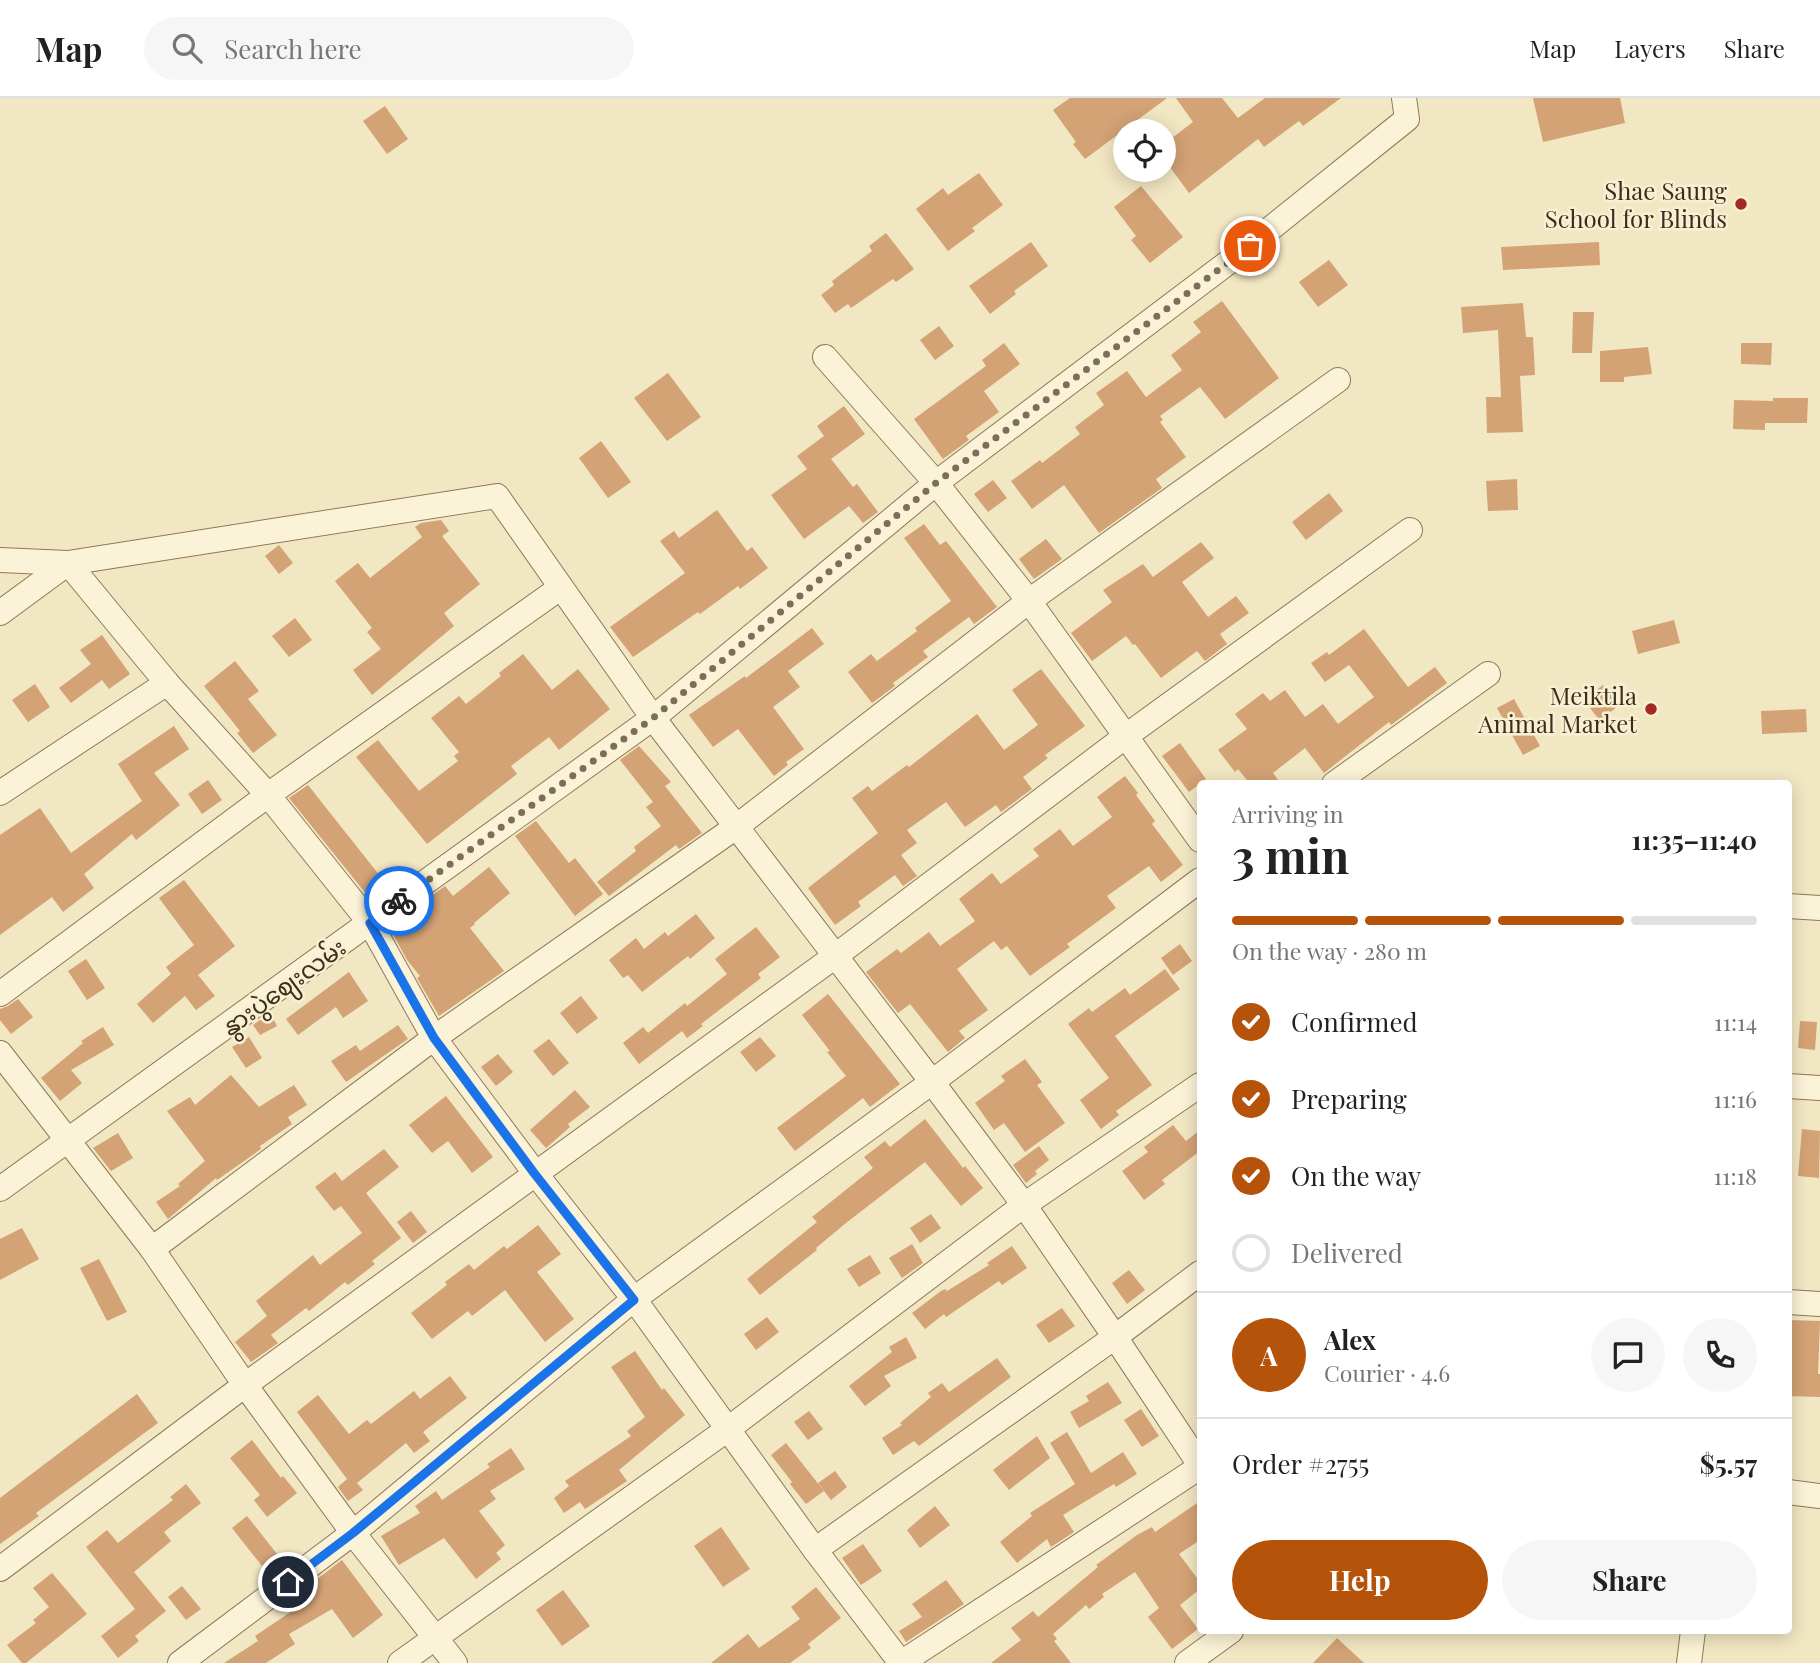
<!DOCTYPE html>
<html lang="en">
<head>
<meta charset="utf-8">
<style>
  :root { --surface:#fff; --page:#f6f6f6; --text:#222; --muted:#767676; --line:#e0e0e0; --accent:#b45309 }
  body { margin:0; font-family:"Playfair Display","Noto Sans Myanmar",serif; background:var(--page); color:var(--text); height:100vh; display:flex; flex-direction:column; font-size:26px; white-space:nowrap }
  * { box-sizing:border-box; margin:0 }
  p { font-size:23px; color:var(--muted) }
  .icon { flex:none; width:38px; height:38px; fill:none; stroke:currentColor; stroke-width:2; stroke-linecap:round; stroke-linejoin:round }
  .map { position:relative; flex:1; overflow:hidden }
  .drawer { position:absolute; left:1197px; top:682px; width:595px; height:854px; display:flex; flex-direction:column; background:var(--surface); border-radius:7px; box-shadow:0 4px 18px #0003 }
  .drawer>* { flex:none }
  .controls { position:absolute; left:1113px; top:21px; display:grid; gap:14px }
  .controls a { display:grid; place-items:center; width:63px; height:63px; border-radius:50%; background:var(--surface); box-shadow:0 4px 18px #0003; font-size:35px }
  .pin { position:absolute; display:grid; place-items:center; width:60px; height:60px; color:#fff; margin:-30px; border:4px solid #fff; border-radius:50%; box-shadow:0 2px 7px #0007 }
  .courier { position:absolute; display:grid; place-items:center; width:70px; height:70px; margin:-35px; border:5px solid #1a73e8; border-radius:50%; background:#fff; color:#222; box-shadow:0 2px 9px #0007 }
  .overview em { font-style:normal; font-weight:700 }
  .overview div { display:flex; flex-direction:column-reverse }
  .overview { display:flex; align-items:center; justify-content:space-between; height:119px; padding:0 35px }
  h1 { font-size:46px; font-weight:700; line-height:52px }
  .bar { display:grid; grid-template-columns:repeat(4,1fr); gap:10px 7px; align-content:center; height:84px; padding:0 35px }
  .bar i { height:9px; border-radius:5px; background:var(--line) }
  .bar .active { background:var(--accent) }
  .bar p { grid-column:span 4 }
  .line { display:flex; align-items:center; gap:18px; padding:0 35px; border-top:2px solid var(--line) }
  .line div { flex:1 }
  .round { display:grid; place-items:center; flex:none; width:74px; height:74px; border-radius:37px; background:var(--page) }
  ol { padding:0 35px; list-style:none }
  li { display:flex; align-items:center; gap:21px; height:77px }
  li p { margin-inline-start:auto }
  li .icon { padding:7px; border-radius:50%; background:var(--accent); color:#fff; stroke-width:4 }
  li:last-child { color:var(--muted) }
  li i { width:38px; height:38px; border:4px solid var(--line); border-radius:50% }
  .primary-button { display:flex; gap:14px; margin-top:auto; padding:14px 35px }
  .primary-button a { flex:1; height:80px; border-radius:42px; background:var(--accent); color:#fff; font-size:28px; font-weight:700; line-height:80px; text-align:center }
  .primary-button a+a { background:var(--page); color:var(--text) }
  header { display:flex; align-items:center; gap:42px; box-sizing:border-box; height:98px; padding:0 35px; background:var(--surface); border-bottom:2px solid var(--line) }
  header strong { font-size:33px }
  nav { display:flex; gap:38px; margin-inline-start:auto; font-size:24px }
  .search { width:490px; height:63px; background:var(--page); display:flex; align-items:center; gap:18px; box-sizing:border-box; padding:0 24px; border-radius:38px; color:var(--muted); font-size:26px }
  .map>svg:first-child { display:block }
</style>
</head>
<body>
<header>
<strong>Map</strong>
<div class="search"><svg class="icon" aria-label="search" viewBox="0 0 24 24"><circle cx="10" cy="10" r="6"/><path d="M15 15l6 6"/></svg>Search here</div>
<nav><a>Map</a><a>Layers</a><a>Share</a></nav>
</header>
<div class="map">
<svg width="1820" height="1565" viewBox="0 0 1820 1565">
  <rect width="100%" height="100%" fill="#f2e7c3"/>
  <g fill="#d3a275">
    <path d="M1070,0H1167L1085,61L1073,46L1076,44L1053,12Z"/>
    <path d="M1176,0H1222L1238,20L1265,0H1341L1303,28L1299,23L1264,49L1258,41L1189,95L1164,61V46L1193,24Z"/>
    <path d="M1533,0H1620L1625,25L1543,44Z"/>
    <path d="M385,8L408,41L387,56L363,23Z"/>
    <path d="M979,75L1003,107L972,130L975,133L948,153L916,111L943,90L948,97Z"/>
    <path d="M1141,88L1183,139L1150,165L1131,142L1136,138L1114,109Z"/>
    <path d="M886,135L914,171L896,184L893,181L851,210L848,206L835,215L821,197L834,187L832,183L872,153L869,148Z"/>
    <path d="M1031,144L1048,168L1014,193L1016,196L990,216L969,188Z"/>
    <path d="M1599,144L1600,167L1503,172L1501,149Z"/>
    <path d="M1329,162L1348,187L1318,209L1299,184Z"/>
    <path d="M1222,203L1279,280L1225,321L1200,289L1160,318L1163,322L1160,324L1186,359L1156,381L1162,390L1099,435L1064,387L1032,411L1011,383L1040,362L1042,365L1080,336L1075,329L1104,307L1096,295L1127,273L1146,299L1182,272L1171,257L1201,234L1193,224Z"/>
    <path d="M1523,205L1526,239H1533L1535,277L1520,278L1523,334L1487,335L1486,299H1501L1498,232L1463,235L1461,209Z"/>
    <path d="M1573,214H1594L1592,255H1572Z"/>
    <path d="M939,228L954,248L935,262L920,242Z"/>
    <path d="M1004,245L1020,266L984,293L999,314L966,338L969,342L943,361L914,321L986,268L982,262Z"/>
    <path d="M1741,245H1772L1771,267L1741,266Z"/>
    <path d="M1648,249L1652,276L1624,279V284H1600V253Z"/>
    <path d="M668,275L701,319L667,343L634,300Z"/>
    <path d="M1773,300H1808L1807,325H1765V332L1733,331L1734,302L1773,303Z"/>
    <path d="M844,308L865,336L831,361L853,389L857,386L878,414L863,425L849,408L804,441L771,397L807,371L797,358L824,338L817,328Z"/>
    <path d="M601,343L631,384L608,400L579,360Z"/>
    <path d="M1517,381L1518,412L1488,413L1486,383Z"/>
    <path d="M993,382L1007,400L988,414L974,396Z"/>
    <path d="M1329,395L1343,413L1306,442L1292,424Z"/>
    <path d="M717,412L747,453L752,449L768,470L740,491L738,488L700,516L698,514L633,559L610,529L685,475L660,443L674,433L679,440Z"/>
    <path d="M441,422L449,433L442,438L480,486L444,515L454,528L372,597L353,572L381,551L367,534L372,530L335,483L358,465L370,480L422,439L415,429L421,425Z"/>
    <path d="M924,426L940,447L946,443L997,509L974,526L969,519L923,553L928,559L893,585L895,588L872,605L848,574L871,556L877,563L917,533L915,530L951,503L904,440Z"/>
    <path d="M1046,441L1062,461L1034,481L1019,461Z"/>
    <path d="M1201,444L1214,460L1182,484L1208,519L1236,498L1249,515L1220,536L1227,546L1205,563L1197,553L1161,580L1135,546L1133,547L1126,538L1092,563L1071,535L1112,504L1103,492L1143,466L1153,479Z"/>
    <path d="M279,447L293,465L279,476L265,458Z"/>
    <path d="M295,520L312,542L289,559L272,538Z"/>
    <path d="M1674,522L1680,545L1638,556L1632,533Z"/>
    <path d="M812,530L824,546L788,573L800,589L773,609L804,651L786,664L788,667L774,678L738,631L713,649L689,617L745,578L746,580Z"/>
    <path d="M1364,531L1408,589L1435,569L1447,585L1391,627L1389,624L1324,675L1305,650L1273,675L1281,686H1250L1238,671L1235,674L1218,652L1247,631L1235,616L1263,595L1270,603L1285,592L1305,619L1323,606L1338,626L1374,599L1349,567L1325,584L1311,565L1327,554L1329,557Z"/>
    <path d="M102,537L130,576L109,591L102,582L71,605L59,590L91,566L80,552Z"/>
    <path d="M523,556L552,592L578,571L610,611L559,652L549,639L511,668L517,676L427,746L356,659L378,642L419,693L458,663L454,658L459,654L431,620L459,598L466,606L501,578L499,575Z"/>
    <path d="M235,563L259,593L248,601L277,637L253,655L237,635L240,633L204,588Z"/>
    <path d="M1041,571L1085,628L1045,657L1048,660L1023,679L1032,691L1001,714L996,707L965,729L946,704L907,732L917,745L901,757L917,778L903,788L895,777L858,804L861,808L835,827L808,790L878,735L852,700L868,688L872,693L907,667L909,669L977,616L1004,652L1038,627L1012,592Z"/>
    <path d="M35,586L50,609L28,624L12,602Z"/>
    <path d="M1603,587L1619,607L1600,623L1584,602Z"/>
    <path d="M1514,601L1540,648L1523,657L1497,610Z"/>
    <path d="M1806,611L1807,634L1762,636L1761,613Z"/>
    <path d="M174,628L189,651L154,675L180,707L136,742L132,736L84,776L94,790L63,814L52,799L0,837V737L40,710L71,755L142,703L118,666Z"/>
    <path d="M1180,645L1206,681L1189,694L1162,658Z"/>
    <path d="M639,648L671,684L665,688L702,735L679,751L676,747L609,798L597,784L636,753L634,749L661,728L646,709L653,704L620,662Z"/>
    <path d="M1125,678L1138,695L1136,697L1155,723L1152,726L1183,767L1161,784L1149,768L1107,798L1116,810L1067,846L1070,849L1030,878L1007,848L1001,852L994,843L957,871L988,912L959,933L965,940L948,954L910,906L898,915L866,874L897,851L901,855L929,834L940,848L975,823L959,801L992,775L1001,786L1039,758L1033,751L1060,731L1073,748L1112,719L1097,699Z"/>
    <path d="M208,682L222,702L202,716L188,696Z"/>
    <path d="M308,687L384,783L367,797L289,700Z"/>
    <path d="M536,723L569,765L575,760L603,796L575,818L515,738Z"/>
    <path d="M489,769L510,795L474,825L475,826L470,830L504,873L439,918L417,880L420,878L407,862L394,838L425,815L419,807L445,788L453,798Z"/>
    <path d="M184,782L235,848L198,877L215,898L196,912L185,898L153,925L137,906L171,876L166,869L194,847L159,800Z"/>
    <path d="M696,816L715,840L690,861L688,858L642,894L628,877L623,880L609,862L636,840L644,851L665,834L668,838Z"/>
    <path d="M756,829L780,859L758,876L761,880L701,926L703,928L687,940L682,933L639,966L623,945L643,929L648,935L685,905L687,908L727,876L715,861Z"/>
    <path d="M1180,846L1192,863L1173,877L1161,860Z"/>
    <path d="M86,861L105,890L87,902L68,873Z"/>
    <path d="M1165,871L1180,891L1115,938L1152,987L1116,1013L1119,1017L1101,1031L1080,1002L1109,980L1068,926L1089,910L1092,914L1125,890L1130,897Z"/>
    <path d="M349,874L368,903L343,920L336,909L298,937L286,921Z"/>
    <path d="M828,896L900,986L870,1009L863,1000L795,1053L777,1030L846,978L827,954L830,953L802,917Z"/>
    <path d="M581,898L598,920L577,936L560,915Z"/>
    <path d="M18,901L33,919L11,936L0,922V911L8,908Z"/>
    <path d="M270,915L277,928L260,937L253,927Z"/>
    <path d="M1800,923L1817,924L1815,952L1798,950Z"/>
    <path d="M398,927L408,941L346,984L331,963L356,947L360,953Z"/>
    <path d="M103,929L114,947L71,972L82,985L60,1003L41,980L83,945L81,943Z"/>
    <path d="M249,939L262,960L246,970L232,949Z"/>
    <path d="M760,939L776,958L756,974L740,954Z"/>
    <path d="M549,941L569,965L553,978L533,953Z"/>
    <path d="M498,956L513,974L496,988L481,969Z"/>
    <path d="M1025,961L1042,984L1037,987L1065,1025L1025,1054L1004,1025L994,1032L975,1005L1005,983L1001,978Z"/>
    <path d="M231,977L259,1009L294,987L307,1007L288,1019L292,1026L260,1048L261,1051L247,1061L217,1082L216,1080L168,1121L156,1104L180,1088L178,1086L205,1063L167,1013L190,999L195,1007Z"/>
    <path d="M575,992L590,1009L568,1026L570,1029L546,1050L530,1032Z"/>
    <path d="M446,998L493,1059L472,1075L448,1043L432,1055L409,1027Z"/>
    <path d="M925,1021L963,1070L965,1068L983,1090L961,1108L925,1064L846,1125L816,1150L817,1152L760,1197L747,1181L817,1124L812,1119L873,1070L864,1059L885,1043L890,1049Z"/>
    <path d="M1173,1027L1186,1043L1200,1032V1053L1162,1082L1165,1086L1144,1102L1122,1073L1148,1054L1144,1049Z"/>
    <path d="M1802,1031L1820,1033L1819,1080L1798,1078Z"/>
    <path d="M118,1035L133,1060L111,1073L93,1050Z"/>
    <path d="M1039,1048L1049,1062L1035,1073L1037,1076L1026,1085L1013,1067Z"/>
    <path d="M384,1051L399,1069L366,1095L401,1140L372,1163L375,1166L348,1187L345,1184L309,1213L306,1210L271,1237L278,1245L251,1264L235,1244L267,1218L256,1203L313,1157L320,1167L362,1135L341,1108L334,1113L315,1089L335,1074L342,1083Z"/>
    <path d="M411,1113L427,1134L413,1145L397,1124Z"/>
    <path d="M931,1116L941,1130L920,1145L910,1130Z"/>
    <path d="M538,1127L561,1156L537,1174L574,1221L545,1244L505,1192L472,1218L468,1213L432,1241L411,1215L447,1187L445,1184L469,1166L474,1172L504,1148L507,1151Z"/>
    <path d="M22,1130L39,1161L0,1182V1141Z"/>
    <path d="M912,1146L923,1165L902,1180L889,1160Z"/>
    <path d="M1012,1148L1027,1170L1002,1187L999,1183L946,1219L944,1216L925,1231L912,1215L941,1193L945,1191L947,1193L989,1167L987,1165Z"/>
    <path d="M870,1157L881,1175L859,1189L847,1171Z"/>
    <path d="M99,1161L127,1214L107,1223L80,1170Z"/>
    <path d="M1129,1172L1145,1192L1127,1206L1112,1185Z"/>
    <path d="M1062,1210L1075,1228L1049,1245L1036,1227Z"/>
    <path d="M767,1219L779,1234L756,1252L744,1236Z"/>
    <path d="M1788,1222L1820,1223L1818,1276H1820V1299L1788,1298Z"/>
    <path d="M906,1239L917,1260L884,1278L891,1288L865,1308L849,1288L892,1254L889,1249Z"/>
    <path d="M635,1253L662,1292L664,1290L685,1317L619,1372L627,1383L585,1411L580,1404L564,1415L554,1400L569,1388L565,1383L631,1338L627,1333L645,1319L611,1269Z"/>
    <path d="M997,1260L1011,1279L919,1348L914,1343L893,1357L882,1340L902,1327L900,1325L931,1299L928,1295L942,1285L949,1294Z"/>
    <path d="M450,1278L467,1300L423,1334L430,1343L414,1355L406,1345L357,1385L363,1392L348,1403L338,1389L347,1381L297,1314L318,1297L349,1336L367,1322L371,1326L414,1293L420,1301Z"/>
    <path d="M1108,1284L1122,1305L1079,1330L1070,1314L1089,1303L1086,1298Z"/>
    <path d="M137,1296L158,1325L36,1415L39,1418L0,1446V1400Z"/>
    <path d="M1141,1311L1159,1338L1142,1349L1124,1322Z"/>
    <path d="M809,1313L823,1331L808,1342L794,1324Z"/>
    <path d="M1067,1334L1091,1375L1123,1354L1137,1376L1116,1389L1114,1386L1063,1417L1074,1434L1051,1449L1047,1441L1017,1465L1000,1444L1032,1418L1030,1415L1075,1386L1050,1345Z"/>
    <path d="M1037,1338L1050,1360L1009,1392L993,1372Z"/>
    <path d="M252,1342L281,1380L283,1378L297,1395L267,1419L254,1402L260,1397L230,1360Z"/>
    <path d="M786,1345L824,1393L806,1406L790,1386L792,1384L771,1357Z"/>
    <path d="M511,1350L525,1371L490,1393L496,1401L479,1413L505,1447L496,1455L501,1461L476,1481L444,1440L399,1467L381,1438L420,1415L415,1408L436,1393L442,1402L490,1369L487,1366Z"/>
    <path d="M835,1373L847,1389L831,1402L818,1385Z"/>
    <path d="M186,1386L201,1405L164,1434L171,1443L134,1474L166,1513L135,1538L139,1543L118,1560L101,1538L135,1511L86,1449L107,1432L118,1445L173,1402L170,1399Z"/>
    <path d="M1200,1403V1442L1179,1456L1200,1484V1491L1180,1507L1198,1531L1172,1551L1148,1519L1159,1510L1135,1474L1102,1496L1104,1499L1089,1511L1086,1507L1053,1536L1057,1541L1054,1543L1071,1565H991L1021,1542L1011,1530L1033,1513L1038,1519L1098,1469L1096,1467L1137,1437L1152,1429L1155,1434Z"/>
    <path d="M935,1408L950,1427L920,1450L907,1432Z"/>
    <path d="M247,1418L277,1456L262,1468L232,1430Z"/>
    <path d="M721,1429L750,1471L723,1489L694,1448Z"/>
    <path d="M863,1446L882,1473L861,1487L842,1460Z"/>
    <path d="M342,1462L383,1517L353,1540L332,1511L289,1536L295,1546L266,1565H224L258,1543L255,1538L292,1513L287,1504L314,1488L312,1485Z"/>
    <path d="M52,1475L87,1516L26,1565H22L7,1547L36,1525L33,1522L49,1509L33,1490Z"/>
    <path d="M946,1482L964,1506L906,1544L899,1533L922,1519L912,1506Z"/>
    <path d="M182,1488L201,1511L186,1522L168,1499Z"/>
    <path d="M816,1489L841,1520L808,1546L811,1550L790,1565H711L748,1536L759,1550L800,1521L791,1509Z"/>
    <path d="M563,1492L590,1528L562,1548L536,1512Z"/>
    <path d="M1337,1540L1364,1565H1313Z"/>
  </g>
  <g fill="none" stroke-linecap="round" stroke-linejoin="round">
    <defs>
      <g id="street">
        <path d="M825,259L936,385L1029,503L1200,742"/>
        <path d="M0,462L68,465L167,585L268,697L370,825L434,940L535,1075L634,1201L815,1452L901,1565"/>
        <path d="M0,515L68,465L497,398L653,620L932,984L1024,1107L1115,1239L1200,1367"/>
        <path d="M1334,686L1488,576"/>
        <path d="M0,695L167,585"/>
        <path d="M1788,808L1820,810"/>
        <path d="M0,896L268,697L560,490"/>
        <path d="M0,955L152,1151L245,1287L353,1435L455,1565"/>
        <path d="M1788,988L1820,990"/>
        <path d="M0,1091L653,620L936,385L1230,163L1407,21L1404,0"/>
        <path d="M152,1151L434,940L736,729L1029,503L1338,282"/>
        <path d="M1788,1204L1820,1206"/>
        <path d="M1788,1394L1820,1398"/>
        <path d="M815,1452L1115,1239L1200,1175"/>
        <path d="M0,1471L245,1287L834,859L1126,638L1410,432"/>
        <path d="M180,1565L353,1435L634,1201L932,984L1200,782"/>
        <path d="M400,1565L728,1331L1024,1107L1200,987"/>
        <path d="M901,1565L1200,1369"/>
        <path d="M1187,1565L1231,1533"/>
        <path d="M1689,1565L1693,1533"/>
      </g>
    </defs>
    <use href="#street" stroke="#8e7858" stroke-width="26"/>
    <use href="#street" stroke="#fbf3d7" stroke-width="24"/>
  </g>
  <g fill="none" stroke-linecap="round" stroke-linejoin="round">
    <path stroke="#7c6f57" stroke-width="7" stroke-dasharray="0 12.6" d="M399,803L653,620L936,385L1250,148"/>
    <path stroke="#1a73e8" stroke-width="9" d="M288,1484L353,1435L634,1202L534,1075L434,940L370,825L399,803"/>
  </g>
  <g fill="#a22a23" stroke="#f8f0d3" stroke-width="2.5">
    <circle cx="1741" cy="106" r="7"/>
    <circle cx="1651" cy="611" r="7"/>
  </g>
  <g text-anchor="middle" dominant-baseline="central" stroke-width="5" stroke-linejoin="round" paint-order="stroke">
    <g font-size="24" fill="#3c2e1d" stroke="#f8f0d3" text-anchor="end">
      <text x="1727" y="92">Shae Saung<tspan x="1727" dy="28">School for Blinds</tspan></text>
      <text x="1637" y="597">Meiktila<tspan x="1637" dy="28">Animal Market</tspan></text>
    </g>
    <g font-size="24" fill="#3c2e1d" stroke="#f8f0d3">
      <text transform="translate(283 888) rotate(-36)">နွားပွဲဈေးလမ်း</text>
    </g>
  </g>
</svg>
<div class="controls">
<a><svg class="icon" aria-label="locate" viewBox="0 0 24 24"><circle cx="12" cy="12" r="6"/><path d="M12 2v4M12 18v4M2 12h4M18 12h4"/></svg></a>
</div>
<div class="pin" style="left:1250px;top:148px;background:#ea580c"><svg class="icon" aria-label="bag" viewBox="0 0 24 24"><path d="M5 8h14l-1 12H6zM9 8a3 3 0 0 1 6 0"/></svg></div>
<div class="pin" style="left:288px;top:1484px;background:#1f2937"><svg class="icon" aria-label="home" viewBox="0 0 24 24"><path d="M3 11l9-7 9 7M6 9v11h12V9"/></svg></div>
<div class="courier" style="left:399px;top:803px"><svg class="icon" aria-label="bike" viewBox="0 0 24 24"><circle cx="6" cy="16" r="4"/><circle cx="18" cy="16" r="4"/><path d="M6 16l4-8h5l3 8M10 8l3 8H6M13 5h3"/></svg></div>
<section class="drawer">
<div class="overview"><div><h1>3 min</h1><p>Arriving in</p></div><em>11:35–11:40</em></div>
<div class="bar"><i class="active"></i><i class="active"></i><i class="active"></i><i></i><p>On the way · 280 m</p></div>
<ol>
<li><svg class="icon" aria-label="check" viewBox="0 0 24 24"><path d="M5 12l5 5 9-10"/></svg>Confirmed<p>11:14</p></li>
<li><svg class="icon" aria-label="check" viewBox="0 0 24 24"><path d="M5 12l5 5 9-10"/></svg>Preparing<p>11:16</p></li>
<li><svg class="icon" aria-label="check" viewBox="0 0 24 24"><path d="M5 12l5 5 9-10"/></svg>On the way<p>11:18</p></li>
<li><i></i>Delivered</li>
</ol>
<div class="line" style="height:126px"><b class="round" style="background:var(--accent);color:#fff">A</b><div><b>Alex</b><p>Courier · 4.6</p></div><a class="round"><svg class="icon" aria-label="chat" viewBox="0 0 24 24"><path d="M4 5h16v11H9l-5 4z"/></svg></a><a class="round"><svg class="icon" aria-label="phone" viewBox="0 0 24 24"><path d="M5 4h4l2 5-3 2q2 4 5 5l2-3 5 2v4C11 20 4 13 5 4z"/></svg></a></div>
<div class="line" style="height:91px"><div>Order #2755</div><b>$5.57</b></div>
<div class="primary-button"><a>Help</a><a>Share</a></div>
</section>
</div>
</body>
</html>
